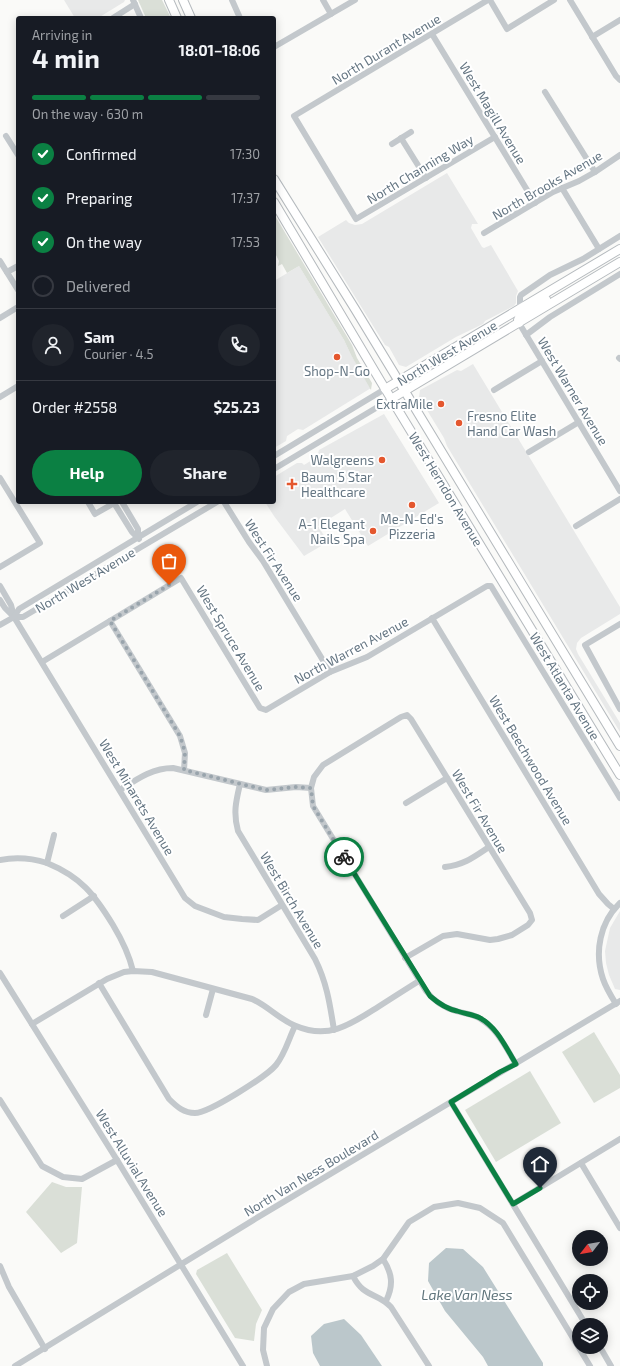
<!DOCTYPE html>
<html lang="en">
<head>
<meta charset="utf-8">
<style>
  :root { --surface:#171b24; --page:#20242c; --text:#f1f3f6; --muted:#9ea1a6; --line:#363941; --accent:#0b8043 }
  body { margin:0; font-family:"Exo 2",sans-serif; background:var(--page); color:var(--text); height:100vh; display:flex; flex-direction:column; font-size:15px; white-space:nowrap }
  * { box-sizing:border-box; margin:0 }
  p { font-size:13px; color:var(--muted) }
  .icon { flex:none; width:22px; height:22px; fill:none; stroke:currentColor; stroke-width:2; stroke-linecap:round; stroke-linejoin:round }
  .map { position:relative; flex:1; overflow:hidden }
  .side { position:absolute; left:16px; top:16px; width:260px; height:488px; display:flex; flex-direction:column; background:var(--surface); border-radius:4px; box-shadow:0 2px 10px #0003 }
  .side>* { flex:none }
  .needle { width:26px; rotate:239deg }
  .controls { position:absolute; left:572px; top:1230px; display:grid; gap:8px }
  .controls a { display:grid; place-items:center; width:36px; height:36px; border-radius:50%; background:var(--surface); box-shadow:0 2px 10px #0003; font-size:20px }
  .pin { position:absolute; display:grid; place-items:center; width:34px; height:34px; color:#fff; margin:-41px -17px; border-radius:50% 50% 50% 0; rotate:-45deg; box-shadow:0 0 4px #0007 }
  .pin .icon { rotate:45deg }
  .courier { position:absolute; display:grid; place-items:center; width:40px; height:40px; margin:-20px; border:3px solid #0b8043; border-radius:50%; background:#fff; color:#222; box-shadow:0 1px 5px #0007 }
  .head em { font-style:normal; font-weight:700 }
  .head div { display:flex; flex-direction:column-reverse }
  .head { display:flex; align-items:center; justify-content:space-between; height:68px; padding:0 16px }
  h1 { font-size:26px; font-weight:700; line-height:30px }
  .bar { display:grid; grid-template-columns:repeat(4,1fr); gap:6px 4px; align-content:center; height:48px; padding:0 16px }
  .bar i { height:5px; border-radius:3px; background:var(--line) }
  .bar .on { background:var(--accent) }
  .bar p { grid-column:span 4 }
  .line { display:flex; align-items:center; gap:10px; padding:0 16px; border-top:1px solid var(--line) }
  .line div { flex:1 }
  .round { display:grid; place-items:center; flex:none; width:42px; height:42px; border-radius:21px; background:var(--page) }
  ol { padding:0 16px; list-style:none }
  li { display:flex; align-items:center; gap:12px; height:44px }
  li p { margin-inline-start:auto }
  li .icon { padding:4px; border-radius:50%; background:var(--accent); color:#fff; stroke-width:4 }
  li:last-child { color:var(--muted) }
  li i { width:22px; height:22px; border:2px solid var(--line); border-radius:50% }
  .action { display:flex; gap:8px; margin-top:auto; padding:8px 16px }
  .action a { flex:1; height:46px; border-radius:24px; background:var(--accent); color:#fff; font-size:16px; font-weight:700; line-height:46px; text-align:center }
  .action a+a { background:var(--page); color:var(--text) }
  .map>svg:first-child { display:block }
</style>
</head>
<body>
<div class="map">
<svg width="620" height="1366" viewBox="0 0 620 1366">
  <rect width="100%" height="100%" fill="#fafaf8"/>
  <g fill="#e8e9e9">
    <path d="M64,0H125L124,2L98,18H75Z"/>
    <path d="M447,173L478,224H472L471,228L482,247L484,248L491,245L518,291L516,296V303L514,306L485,321L483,324L456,337L406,367L399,365L389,347L385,345L318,237L346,220L349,223L355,225L362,224Z"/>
    <path d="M299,266L344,340L351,355L371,388L303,430L298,429L287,436L286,441L274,448V281Z"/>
    <path d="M473,364L620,607V614L581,638L577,643L576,649L578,654L620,723V732L447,446L444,438L419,397L420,390L457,370L461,371Z"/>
    <path d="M384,414L439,503L368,546L345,509L318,526L328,542L304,556L274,516L265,502H274V477L297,463H302L304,465L317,457L319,450Z"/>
    <path d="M620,911V990L615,989L609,975L606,963L605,951L610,928Z"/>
  </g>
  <g fill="#dadfd7">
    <path d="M138,0H162L171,18H146Z"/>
    <path d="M274,214L352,345L357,358L372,383L371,390L351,355L344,340L299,266L287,273L282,264L278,266L279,261L274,251Z"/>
    <path d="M594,1032L620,1075V1088L594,1103L562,1052Z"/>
    <path d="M530,1071L561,1123L496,1162L465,1110Z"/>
    <path d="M52,1182L66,1187H82L77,1243L61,1253L26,1212Z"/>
    <path d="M227,1253L262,1310L256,1324L254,1341L235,1338L196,1274L197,1270Z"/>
  </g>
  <g fill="#bbc7cb">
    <path d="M446,1248L463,1249L483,1267L543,1363V1366H488L483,1357L445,1311L428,1281L429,1263Z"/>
    <path d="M344,1319L361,1335L382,1366H320L313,1353L311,1336L324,1324Z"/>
  </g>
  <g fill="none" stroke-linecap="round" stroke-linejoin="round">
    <defs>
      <g id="major">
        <path d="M169,0L177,18"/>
        <path d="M183,0L191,18"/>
        <path d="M274,179L355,309L620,746"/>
        <path d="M274,202L381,382L620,775"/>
        <path d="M519,323L518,320L520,315L546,299"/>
        <path d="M385,389L620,249"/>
        <path d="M391,399L620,262"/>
      </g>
    </defs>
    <use href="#major" stroke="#b5babe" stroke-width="10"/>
    <g stroke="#c3c8cc" stroke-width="6">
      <path d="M133,0L141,18"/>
      <path d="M232,0L240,18"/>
      <path d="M323,0L331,14"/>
      <path d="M488,0L294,116L356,219L495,137"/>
      <path d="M490,0L507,29L554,0"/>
      <path d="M570,0L616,76L620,80"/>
      <path d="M113,18L135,4"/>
      <path d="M432,34L535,203"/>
      <path d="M592,37L620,20"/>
      <path d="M274,47L355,0"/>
      <path d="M545,92L595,172"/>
      <path d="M6,136L18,155"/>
      <path d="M401,138L426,178"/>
      <path d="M392,144L411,132"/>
      <path d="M562,188L599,249"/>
      <path d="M484,233L553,192L579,181L595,172L620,155"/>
      <path d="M0,261L18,290"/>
      <path d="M7,272L18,266"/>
      <path d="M520,308V297L521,295L550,275L583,259L620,236"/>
      <path d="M0,318L18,307"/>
      <path d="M519,323L620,491"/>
      <path d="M526,335L550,317L620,274"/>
      <path d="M619,358L620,359"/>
      <path d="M494,390L542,361"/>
      <path d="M0,397L18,386"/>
      <path d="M529,452L579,422"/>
      <path d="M274,456L385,389"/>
      <path d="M274,469L391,399"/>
      <path d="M0,478L40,543L0,567"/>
      <path d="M88,502L95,514L116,502"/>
      <path d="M122,502L138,529V536"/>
      <path d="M224,502L249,542L263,561L330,672"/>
      <path d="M114,503L132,532L139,539"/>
      <path d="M576,526L620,499"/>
      <path d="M0,586L11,605L14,617L185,898L195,906L224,917L242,919L258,920L282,905"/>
      <path d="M0,600L5,608L14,617"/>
      <path d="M14,617H23L217,502"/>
      <path d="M432,618L599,894L608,904L614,909"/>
      <path d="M110,621L180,736L185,753L184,770"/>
      <path d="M620,624L585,645L620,709"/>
      <path d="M0,625L14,617L19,609L197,502"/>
      <path d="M42,662L181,578L260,708L266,710L330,672L367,657L487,586H491L620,798"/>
      <path d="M240,784C236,801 233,813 238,831L315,959C327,983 330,1005 334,1030"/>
      <path d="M120,790C137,779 152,768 173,768L266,790L296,787L311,788"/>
      <path d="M406,803L447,778"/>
      <path d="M54,835L47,863C81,877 94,894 113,925C122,940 129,954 133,971"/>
      <path d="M0,860C16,857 31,858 47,863"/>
      <path d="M445,867C464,865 474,857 489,847"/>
      <path d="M63,916L94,896"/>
      <path d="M405,958L443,936L457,934L490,940L498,939L512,935L528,925L532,920L530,913L411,719L407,715L401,717L323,765L314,777L311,788L313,806L426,991C434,1001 444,1008 456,1011C465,1014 475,1014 482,1020C498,1030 506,1048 516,1064"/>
      <path d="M0,973L117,1160L243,1366"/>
      <path d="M99,983L169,1099C177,1107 184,1113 195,1113C209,1113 267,1076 276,1065C285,1054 289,1038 295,1026"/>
      <path d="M616,1004C611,996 606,988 603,979C594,952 600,922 620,903"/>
      <path d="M206,1015L213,989"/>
      <path d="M32,1024L107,979L124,972L133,971L152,972L252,999C268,1006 280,1020 296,1026C329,1040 351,1024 378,1007C392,998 406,989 419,981"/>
      <path d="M0,1100L42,1166L63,1177L82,1179L117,1160"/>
      <path d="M451,1102L586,1325"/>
      <path d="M581,1163L620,1228"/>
      <path d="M513,1204L620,1139"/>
      <path d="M383,1259C392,1273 394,1285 386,1301"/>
      <path d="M0,1266L9,1287L45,1349"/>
      <path d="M353,1276C364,1298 377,1292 391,1307L429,1366"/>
      <path d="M600,1347L611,1366"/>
      <path d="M15,1366L255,1219L620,1001"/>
      <path d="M267,1366L263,1350L264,1328L273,1309L289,1292L304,1284L353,1276L373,1266L383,1259L409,1222L434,1207L458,1203L480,1208L503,1223L590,1366"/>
    </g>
    <use href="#major" stroke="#fff" stroke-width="8"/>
  </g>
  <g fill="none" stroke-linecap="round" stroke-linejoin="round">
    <path stroke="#99a4ac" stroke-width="4" stroke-dasharray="0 7.2" d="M169,585L110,621L180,736L185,752L184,770L266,790L296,787L311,788L313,806L344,857"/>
    <path stroke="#0b8043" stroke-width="5" d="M344,857L430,996C438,1003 447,1009 457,1011C465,1014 473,1014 480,1018C497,1027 506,1048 516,1064L500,1072L451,1102L513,1204L540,1188"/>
  </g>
  <g fill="#e4572e" stroke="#fff" stroke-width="1.5">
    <circle cx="337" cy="357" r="4"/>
    <circle cx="441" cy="404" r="4"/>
    <circle cx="459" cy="423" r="4"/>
    <circle cx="382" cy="460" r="4"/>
    <path d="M290 478h4v4h4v4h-4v4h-4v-4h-4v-4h4z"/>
    <circle cx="412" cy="505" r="4"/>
    <circle cx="373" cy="531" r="4"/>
  </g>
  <g text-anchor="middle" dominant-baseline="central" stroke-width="4" stroke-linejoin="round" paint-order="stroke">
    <g font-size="13" fill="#657683" stroke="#fff">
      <text transform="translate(386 49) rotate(-31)">North Durant Avenue</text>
      <text transform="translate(493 113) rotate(59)">West Magill Avenue</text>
      <text transform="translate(420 169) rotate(-31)">North Channing Way</text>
      <text transform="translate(547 185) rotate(-30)">North Brooks Avenue</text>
      <text transform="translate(447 353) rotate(-31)">North West Avenue</text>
      <text transform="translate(573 391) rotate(59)">West Warner Avenue</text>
      <text transform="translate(446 489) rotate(59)">West Herndon Avenue</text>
      <text transform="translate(274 560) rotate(57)">West Fir Avenue</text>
      <text transform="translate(85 580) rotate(-31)">North West Avenue</text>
      <text transform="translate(231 638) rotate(59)">West Spruce Avenue</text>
      <text transform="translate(351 650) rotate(-28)">North Warren Avenue</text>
      <text transform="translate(565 686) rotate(59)">West Atlanta Avenue</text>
      <text transform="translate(531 760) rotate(59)">West Beechwood Avenue</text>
      <text transform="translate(137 797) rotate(59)">West Minarets Avenue</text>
      <text transform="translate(480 811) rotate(59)">West Fir Avenue</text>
      <text transform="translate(292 900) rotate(59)">West Birch Avenue</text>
      <text transform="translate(132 1163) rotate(58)">West Alluvial Avenue</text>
      <text transform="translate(311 1173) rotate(-31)">North Van Ness Boulevard</text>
    </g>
    <g font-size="13" fill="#657683" stroke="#fff" text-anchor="end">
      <text x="337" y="371" text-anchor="middle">Shop-N-Go</text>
      <text x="433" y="404">ExtraMile</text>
      <text x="467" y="416" text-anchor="start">Fresno Elite<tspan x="467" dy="15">Hand Car Wash</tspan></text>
      <text x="374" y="460">Walgreens</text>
      <text x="301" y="477" text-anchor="start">Baum 5 Star<tspan x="301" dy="15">Healthcare</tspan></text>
      <text x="412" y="519" text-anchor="middle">Me-N-Ed's<tspan x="412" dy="15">Pizzeria</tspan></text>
      <text x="365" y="524">A-1 Elegant<tspan x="365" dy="15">Nails Spa</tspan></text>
    </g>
    <g font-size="14" font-style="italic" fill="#60757c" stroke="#fff">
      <text x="467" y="1294">Lake Van Ness</text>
    </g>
  </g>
</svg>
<div class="controls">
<a><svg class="needle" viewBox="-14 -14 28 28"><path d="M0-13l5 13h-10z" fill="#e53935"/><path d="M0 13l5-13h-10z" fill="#9ea1a6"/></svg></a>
<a><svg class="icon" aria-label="locate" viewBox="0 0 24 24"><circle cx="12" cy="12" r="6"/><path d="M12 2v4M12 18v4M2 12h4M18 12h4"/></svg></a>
<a><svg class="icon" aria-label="layers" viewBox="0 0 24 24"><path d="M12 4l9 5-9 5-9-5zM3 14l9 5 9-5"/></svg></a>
</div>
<div class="pin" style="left:169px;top:585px;background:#ea580c"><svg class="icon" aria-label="bag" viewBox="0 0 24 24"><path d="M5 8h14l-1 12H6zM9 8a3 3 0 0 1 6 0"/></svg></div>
<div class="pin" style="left:540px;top:1188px;background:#1f2937"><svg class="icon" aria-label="home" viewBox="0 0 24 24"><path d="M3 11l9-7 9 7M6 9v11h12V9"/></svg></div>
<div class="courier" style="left:344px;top:857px"><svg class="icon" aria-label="bike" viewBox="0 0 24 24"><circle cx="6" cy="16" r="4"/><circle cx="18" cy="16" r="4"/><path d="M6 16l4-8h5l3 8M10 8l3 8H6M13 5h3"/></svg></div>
<section class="side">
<div class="head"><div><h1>4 min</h1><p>Arriving in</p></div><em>18:01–18:06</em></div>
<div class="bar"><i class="on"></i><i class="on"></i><i class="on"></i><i></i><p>On the way · 630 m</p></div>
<ol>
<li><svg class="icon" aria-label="check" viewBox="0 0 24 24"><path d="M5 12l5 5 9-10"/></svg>Confirmed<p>17:30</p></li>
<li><svg class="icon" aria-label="check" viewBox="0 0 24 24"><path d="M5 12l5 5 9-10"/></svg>Preparing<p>17:37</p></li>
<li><svg class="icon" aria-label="check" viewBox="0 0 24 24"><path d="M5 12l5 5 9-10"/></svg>On the way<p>17:53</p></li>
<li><i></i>Delivered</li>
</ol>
<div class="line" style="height:72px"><a class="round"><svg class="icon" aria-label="person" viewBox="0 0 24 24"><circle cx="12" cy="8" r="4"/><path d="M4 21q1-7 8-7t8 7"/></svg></a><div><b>Sam</b><p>Courier · 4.5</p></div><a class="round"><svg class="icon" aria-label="phone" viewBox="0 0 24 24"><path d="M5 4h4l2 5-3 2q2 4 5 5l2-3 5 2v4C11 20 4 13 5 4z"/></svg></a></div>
<div class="line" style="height:52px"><div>Order #2558</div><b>$25.23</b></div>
<div class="action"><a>Help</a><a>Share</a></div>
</section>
</div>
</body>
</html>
